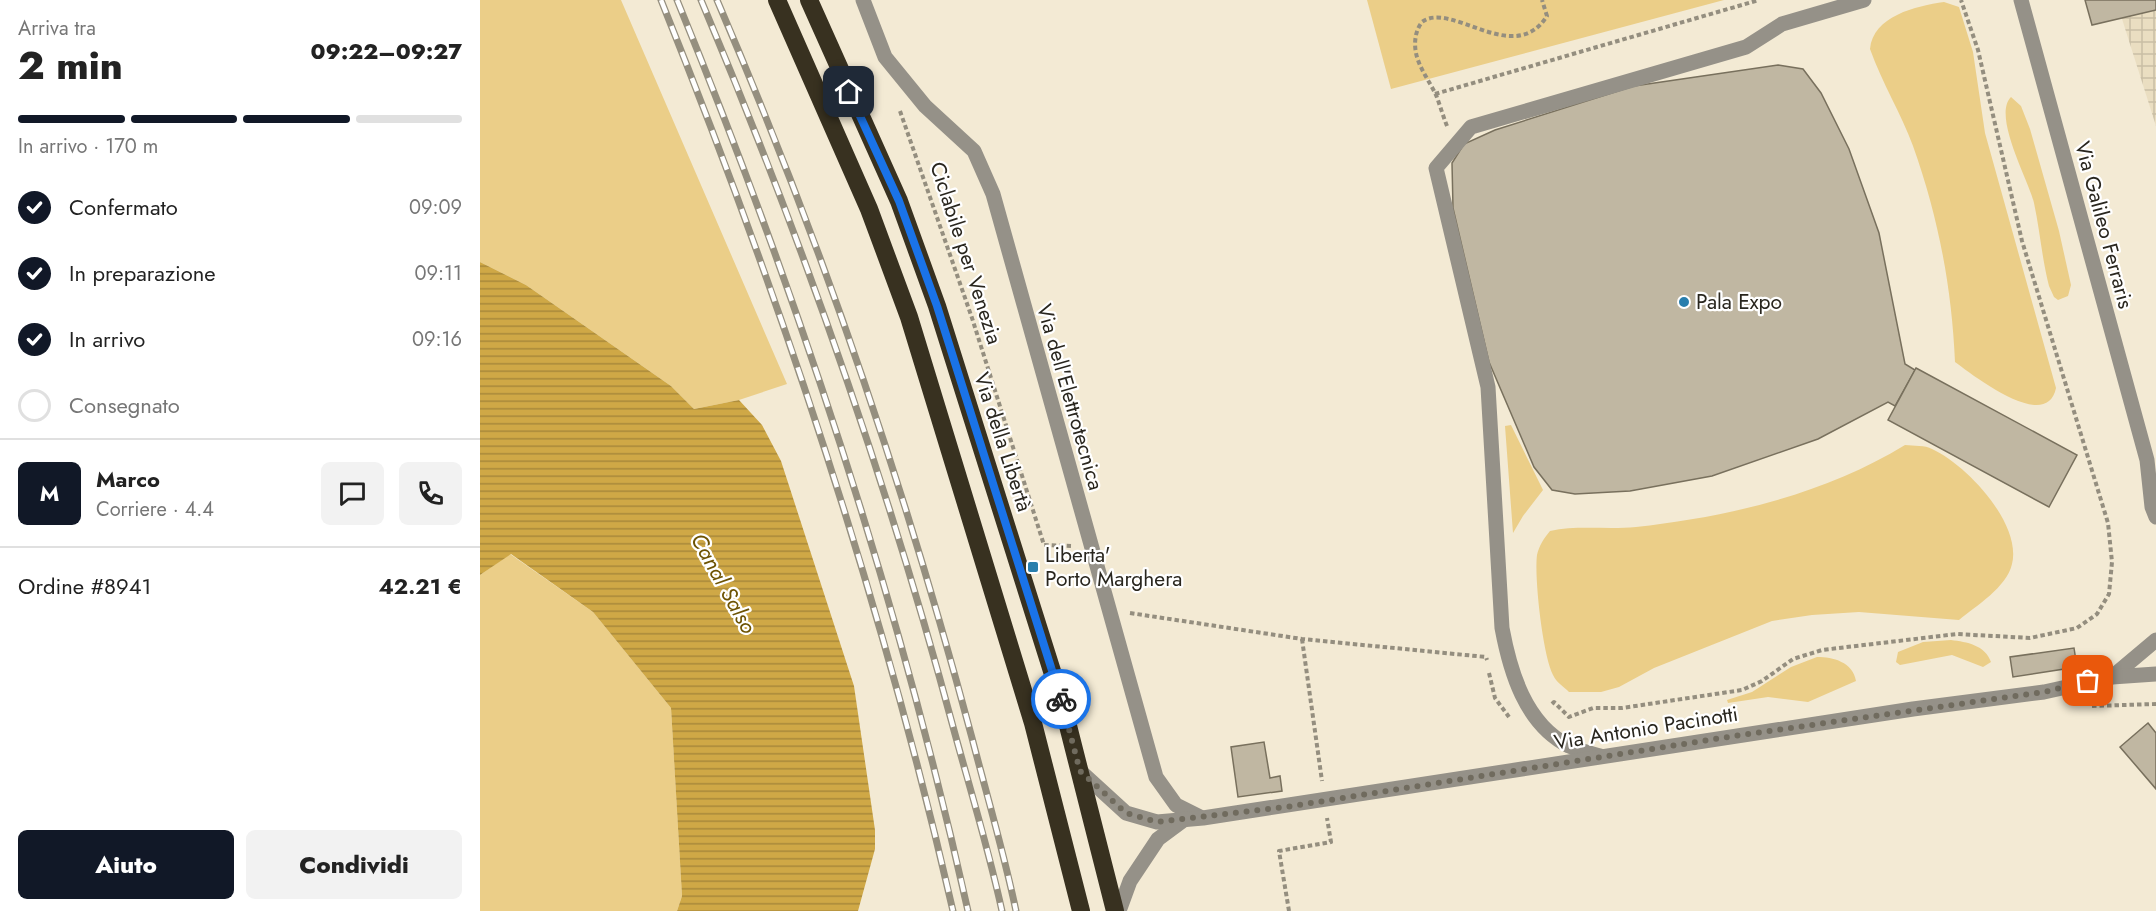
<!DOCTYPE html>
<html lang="it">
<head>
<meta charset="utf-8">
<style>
  :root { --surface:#fff; --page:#f2f2f2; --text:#222; --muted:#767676; --line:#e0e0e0; --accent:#111827 }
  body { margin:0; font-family:Jost,sans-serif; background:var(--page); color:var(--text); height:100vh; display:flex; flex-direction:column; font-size:22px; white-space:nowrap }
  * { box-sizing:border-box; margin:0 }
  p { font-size:20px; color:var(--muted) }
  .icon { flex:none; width:33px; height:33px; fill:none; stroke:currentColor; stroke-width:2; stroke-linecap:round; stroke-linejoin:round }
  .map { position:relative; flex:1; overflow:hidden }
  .sheet { display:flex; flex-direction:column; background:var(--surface); width:480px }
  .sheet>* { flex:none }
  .pin { position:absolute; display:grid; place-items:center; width:51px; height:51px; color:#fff; margin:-26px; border-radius:12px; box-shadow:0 3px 9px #0006 }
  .courier { position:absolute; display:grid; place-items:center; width:60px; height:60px; margin:-30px; border:4px solid #1a73e8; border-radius:50%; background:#fff; color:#222; box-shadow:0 2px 8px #0007 }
  .overview em { font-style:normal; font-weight:800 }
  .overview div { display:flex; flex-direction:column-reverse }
  .overview { display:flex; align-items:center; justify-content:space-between; height:102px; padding:0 18px }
  h1 { font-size:39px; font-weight:800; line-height:45px }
  .bar { display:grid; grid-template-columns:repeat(4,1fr); gap:9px 6px; align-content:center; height:72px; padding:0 18px }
  .bar i { height:8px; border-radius:4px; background:var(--line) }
  .bar .selected { background:var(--accent) }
  .bar p { grid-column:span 4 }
  .line { display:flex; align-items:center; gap:15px; padding:0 18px; border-top:2px solid var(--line) }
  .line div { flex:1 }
  .round { display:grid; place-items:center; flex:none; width:63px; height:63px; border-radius:9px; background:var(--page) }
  ol { padding:0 18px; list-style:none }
  li { display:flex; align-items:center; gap:18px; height:66px }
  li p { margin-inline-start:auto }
  li .icon { padding:6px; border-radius:50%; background:var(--accent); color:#fff; stroke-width:4 }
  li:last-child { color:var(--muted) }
  li i { width:33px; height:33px; border:3px solid var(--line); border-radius:50% }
  .cta { display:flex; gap:12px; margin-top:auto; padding:12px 18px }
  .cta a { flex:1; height:69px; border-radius:9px; background:var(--accent); color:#fff; font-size:24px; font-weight:800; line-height:69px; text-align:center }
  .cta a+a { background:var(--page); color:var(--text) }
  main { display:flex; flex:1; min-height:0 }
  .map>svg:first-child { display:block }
</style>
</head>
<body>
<main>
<section class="sheet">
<div class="overview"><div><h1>2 min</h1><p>Arriva tra</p></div><em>09:22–09:27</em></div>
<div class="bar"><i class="selected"></i><i class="selected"></i><i class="selected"></i><i></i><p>In arrivo · 170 m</p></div>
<ol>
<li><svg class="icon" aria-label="check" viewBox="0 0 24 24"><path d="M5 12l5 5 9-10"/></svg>Confermato<p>09:09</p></li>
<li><svg class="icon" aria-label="check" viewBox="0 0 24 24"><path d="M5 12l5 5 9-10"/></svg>In preparazione<p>09:11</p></li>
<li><svg class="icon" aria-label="check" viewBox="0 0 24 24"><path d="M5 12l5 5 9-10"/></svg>In arrivo<p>09:16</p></li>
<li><i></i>Consegnato</li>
</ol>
<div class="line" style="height:108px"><b class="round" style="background:var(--accent);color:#fff">M</b><div><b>Marco</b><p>Corriere · 4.4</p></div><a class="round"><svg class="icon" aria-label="chat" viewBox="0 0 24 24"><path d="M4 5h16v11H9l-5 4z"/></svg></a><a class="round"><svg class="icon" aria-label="phone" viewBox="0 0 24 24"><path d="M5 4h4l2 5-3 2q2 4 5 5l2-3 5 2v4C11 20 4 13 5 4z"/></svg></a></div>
<div class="line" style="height:78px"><div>Ordine #8941</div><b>42.21 €</b></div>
<div class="cta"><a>Aiuto</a><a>Condividi</a></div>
</section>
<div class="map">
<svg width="1676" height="911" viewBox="0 0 1676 911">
  <defs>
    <pattern id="industrial-grid" width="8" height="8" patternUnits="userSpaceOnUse" patternTransform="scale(1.5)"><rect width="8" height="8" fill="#eadec1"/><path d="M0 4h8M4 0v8" fill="none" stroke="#c9bea5"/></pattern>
    <pattern id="water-rules" width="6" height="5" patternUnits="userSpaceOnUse" patternTransform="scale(1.5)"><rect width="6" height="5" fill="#cfa846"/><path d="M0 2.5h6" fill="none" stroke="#a8893a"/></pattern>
  </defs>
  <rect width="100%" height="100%" fill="#f3ead4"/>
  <path fill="url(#industrial-grid)" d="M1636,0H1676V126Z"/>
  <g fill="#ebce88">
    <path d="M0,0H141L307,384L259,400L214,409L191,386L46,285L0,262Z"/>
    <path d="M887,0H1244L911,89Z"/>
    <path d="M1464,2L1479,7L1493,52L1505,133L1576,388C1567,433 1494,376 1475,362C1472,288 1458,216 1433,146C1421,113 1402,83 1390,49C1393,16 1436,6 1464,2Z"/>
    <path d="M1531,97L1541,106L1550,129L1579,231L1591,285L1588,296L1578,300L1574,297L1569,286C1562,259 1560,231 1554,203C1549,181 1512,116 1531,97Z"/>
    <path d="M1031,425L1063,490L1043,516L1033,533L1025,426Z"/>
    <path d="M1425,445C1434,446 1445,445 1452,449C1487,465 1542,524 1532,564C1527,587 1496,606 1479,620L1379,612L1332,615L1292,621L1174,668L1139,687L1121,692H1089C1084,687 1076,682 1073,675C1063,656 1054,578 1057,555C1059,546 1064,538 1070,531C1097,525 1128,530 1156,527C1248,517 1345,494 1425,445Z"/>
    <path d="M30,554L113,612L191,708L202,896L197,911H0V575Z"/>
    <path d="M1471,640C1487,642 1505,645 1511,662L1503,667L1472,655L1420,665L1416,662L1418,652L1443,642Z"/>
    <path d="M1337,657C1353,657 1373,662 1376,681L1328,702L1288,697L1248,703L1247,700L1272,692L1311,667Z"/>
  </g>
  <path fill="url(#water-rules)" d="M0,262L46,285L191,386L214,409L259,400L282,425L301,461L374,686L395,830V849L378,911H197L202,896L191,708L113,612L31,554L0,575Z"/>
  <g fill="#c0b7a2" stroke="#78705d" stroke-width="1.5">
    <path d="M1605,0H1676V10L1612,25Z"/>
    <path d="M1298,65L1323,69L1341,93L1369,149L1399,233L1425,364L1435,370L1415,406L1408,402L1338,439L1232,476L1150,491L1095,494L1072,490L1054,467L1009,362L973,208L972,163L984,144L1015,130L1154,86Z"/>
    <path d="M1436,368L1597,455L1569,507L1408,420Z"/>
    <path d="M1594,648L1597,667L1533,677L1530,657Z"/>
    <path d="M1668,723L1676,733V789L1640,747Z"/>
    <path d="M784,742L790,778L800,776L802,791L758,797L751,747Z"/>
  </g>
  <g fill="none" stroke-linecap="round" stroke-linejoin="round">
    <g stroke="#948e7f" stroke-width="4" stroke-dasharray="4.5 3" stroke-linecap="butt">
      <path d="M955,94L1279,0"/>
      <path d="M420,111L492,318L564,545L591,546"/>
      <path d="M967,126C963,116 960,105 956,95C950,82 939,68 936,53C934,43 935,31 942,22C971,0 1034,68 1067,16L1062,0"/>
      <path d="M650,613L822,639L1006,657L1007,660"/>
      <path d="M822,639L842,781"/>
      <path d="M1009,673L1015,698L1029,717"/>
      <path d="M1072,704L1074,702L1089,717L1113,708H1142L1262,690L1282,681L1313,659L1342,650L1477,634L1550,638L1597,628L1617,614L1629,594L1632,562L1628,523L1542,241L1498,50L1481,0"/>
      <path d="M1612,706L1676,704"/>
      <path d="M809,911L799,851L851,842L847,818"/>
    </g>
    <g stroke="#959188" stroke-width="15">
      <path d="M383,0L405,57L445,106L494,151L513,194L676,777L696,805L720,817"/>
      <path d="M1541,0L1667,460L1672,507L1676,517"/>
      <path d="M1632,677L1676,640"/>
      <path d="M1120,756C1110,753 1098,750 1089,746C1045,724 1030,671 1022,628L1008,387L956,168L991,127L1266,47L1302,24L1384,0"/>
      <path d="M600,771L646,813L677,822L723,818L1433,709L1564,692L1632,677L1676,674"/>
      <path d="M639,911L650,881L678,839L705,819"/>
    </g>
    <g stroke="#383120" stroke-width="18">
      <path d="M297,0L389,209L429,317L553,723L601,911"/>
      <path d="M329,0L419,201L457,306L583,706L635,911"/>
    </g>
    <defs>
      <g id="rail">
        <path d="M181,0C300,296 402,600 473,911"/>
        <path d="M197,0C318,295 419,600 488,911"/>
        <path d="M221,0C322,239 408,483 475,734C491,792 509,851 522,911"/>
        <path d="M237,0C340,239 425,487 492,738C507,796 524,853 536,911"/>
      </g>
    </defs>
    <use href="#rail" stroke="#958f7f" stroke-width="7"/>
    <use href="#rail" stroke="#fff" stroke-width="4.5" stroke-dasharray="14" stroke-linecap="butt"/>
  </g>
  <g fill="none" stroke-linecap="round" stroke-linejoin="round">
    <path stroke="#706b5e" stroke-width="6" stroke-dasharray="0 10.8" d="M581,699L600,771L646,813L677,822L806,807L1254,736L1564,692L1608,681"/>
    <path stroke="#1a73e8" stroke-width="8" d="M369,92L419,201L457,306L581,699"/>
  </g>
  <g fill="#287ead" stroke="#fff" stroke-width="2">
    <circle cx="1204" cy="302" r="6"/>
    <rect x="547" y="561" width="12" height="12" rx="3"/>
  </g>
  <g text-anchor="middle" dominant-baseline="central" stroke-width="4.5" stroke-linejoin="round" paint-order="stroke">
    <g font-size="21" fill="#29261e" stroke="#fff">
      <text transform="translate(1624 225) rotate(75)">Via Galileo Ferraris</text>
      <text transform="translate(486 253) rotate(72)">Ciclabile per Venezia</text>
      <text transform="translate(590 397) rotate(74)">Via dell'Elettrotecnica</text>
      <text transform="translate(523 442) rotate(72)">Via della Libertà</text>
      <text transform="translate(1166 728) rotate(-9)">Via Antonio Pacinotti</text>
    </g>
    <g font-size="21" fill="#29261e" stroke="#fff" text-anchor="start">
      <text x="1216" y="302">Pala Expo</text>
      <text x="565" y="555">Liberta'<tspan x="565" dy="24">Porto Marghera</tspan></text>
    </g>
    <g font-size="22" font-style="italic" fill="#6d5303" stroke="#fff">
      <text transform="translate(244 583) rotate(61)">Canal Salso</text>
    </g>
  </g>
</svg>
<div class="pin" style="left:1608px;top:681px;background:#ea580c"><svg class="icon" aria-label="bag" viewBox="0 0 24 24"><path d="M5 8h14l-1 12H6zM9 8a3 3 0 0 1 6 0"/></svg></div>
<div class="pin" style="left:369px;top:92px;background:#1f2937"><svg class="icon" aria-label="home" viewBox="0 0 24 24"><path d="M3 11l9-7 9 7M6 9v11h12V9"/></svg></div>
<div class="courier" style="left:581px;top:699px"><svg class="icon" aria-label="bike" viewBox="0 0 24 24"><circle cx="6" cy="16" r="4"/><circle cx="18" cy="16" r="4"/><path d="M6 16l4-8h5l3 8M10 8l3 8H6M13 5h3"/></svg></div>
</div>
</main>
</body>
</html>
